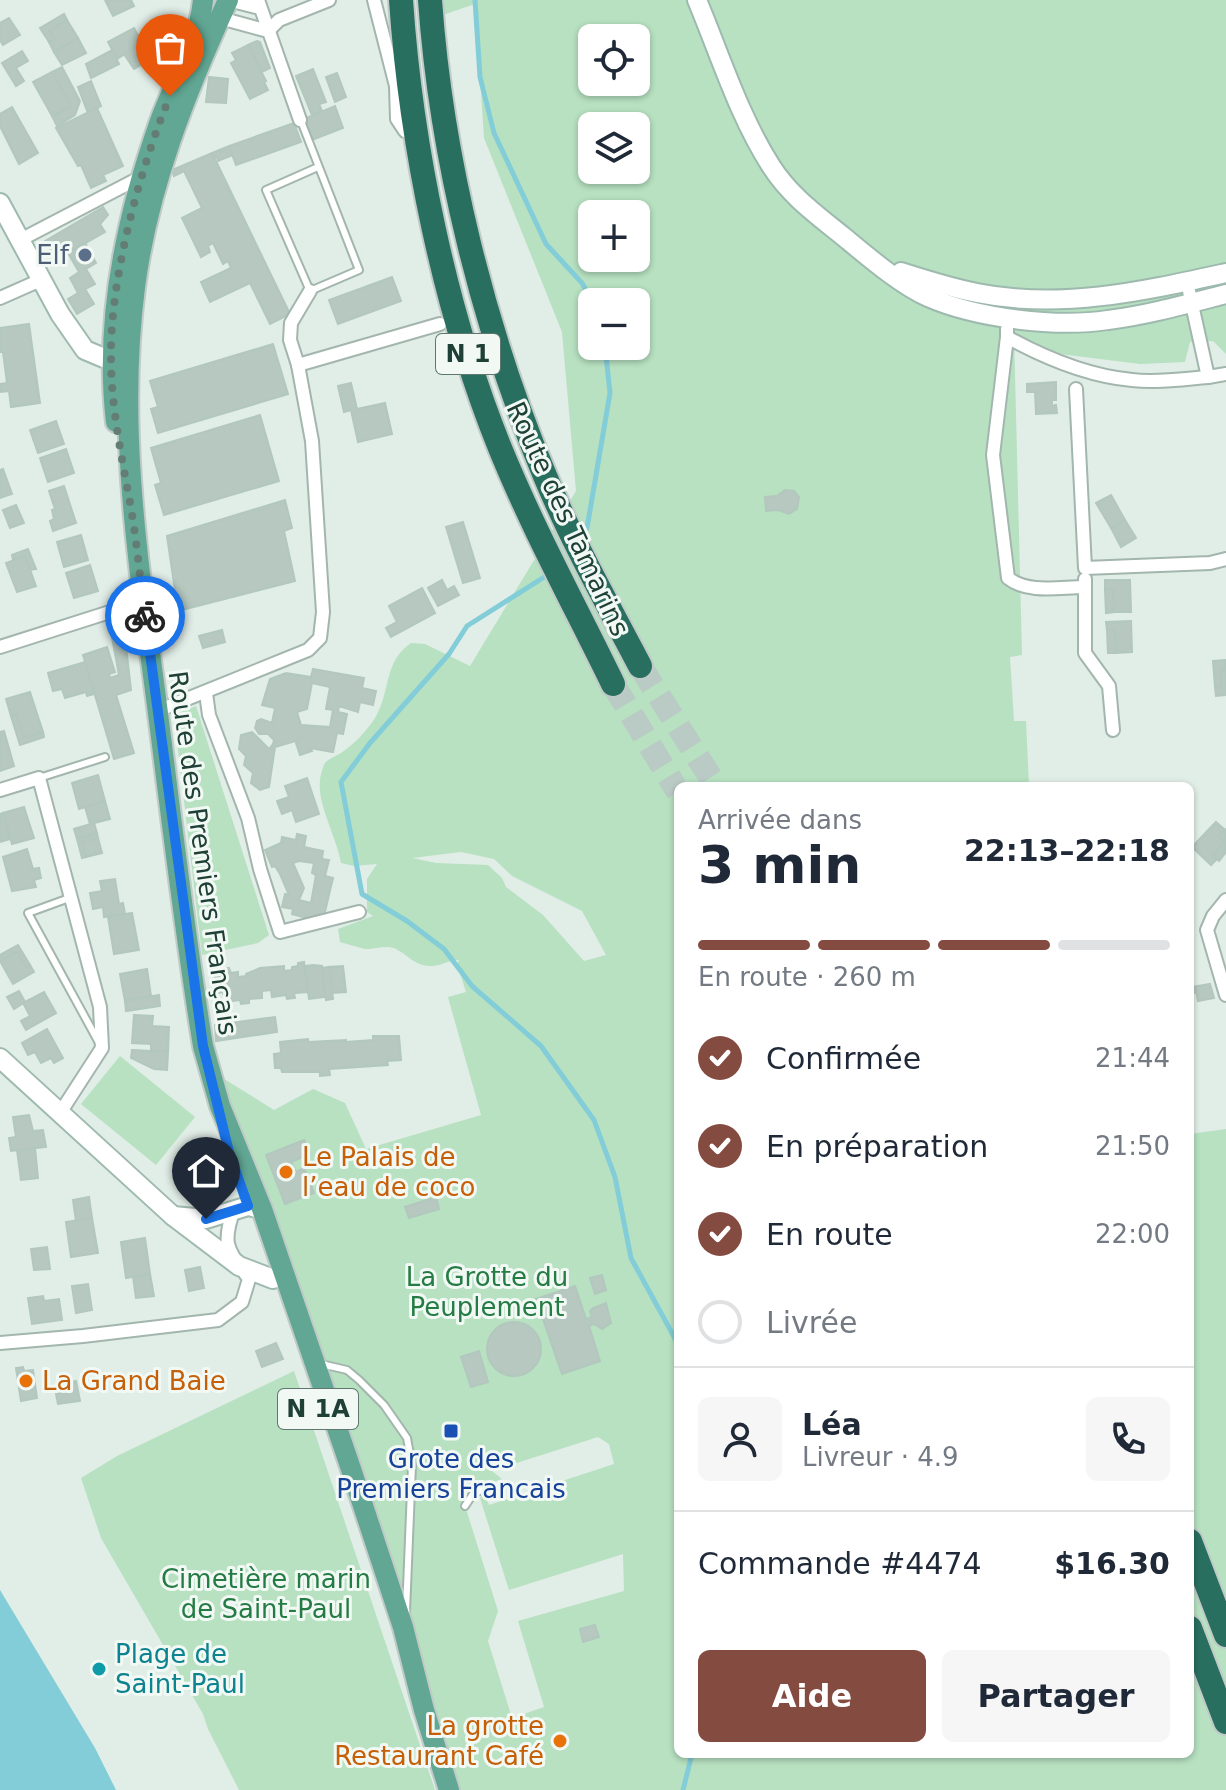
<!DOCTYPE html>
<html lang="fr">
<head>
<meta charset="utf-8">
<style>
  :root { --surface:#fff; --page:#f6f6f7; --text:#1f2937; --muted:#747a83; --line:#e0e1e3; --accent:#844b41 }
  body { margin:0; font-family:"DejaVu Sans",sans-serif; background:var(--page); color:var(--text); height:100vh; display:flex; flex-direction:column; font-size:30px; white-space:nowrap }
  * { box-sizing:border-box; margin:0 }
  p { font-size:26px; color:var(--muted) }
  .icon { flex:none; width:44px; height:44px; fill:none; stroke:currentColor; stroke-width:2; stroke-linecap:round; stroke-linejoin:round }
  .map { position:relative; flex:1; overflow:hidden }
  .details { position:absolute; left:674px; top:782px; width:520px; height:976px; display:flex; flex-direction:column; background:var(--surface); border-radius:12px; box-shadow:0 2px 6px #0004 }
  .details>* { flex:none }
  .controls { position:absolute; left:578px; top:24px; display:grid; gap:16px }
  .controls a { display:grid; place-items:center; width:72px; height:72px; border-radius:12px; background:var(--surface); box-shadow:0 2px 6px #0004; font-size:40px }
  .pin { position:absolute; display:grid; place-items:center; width:68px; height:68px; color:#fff; margin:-82px -34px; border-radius:50% 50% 50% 0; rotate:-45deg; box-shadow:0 0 8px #0007 }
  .pin .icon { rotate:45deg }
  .courier { position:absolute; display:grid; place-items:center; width:80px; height:80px; margin:-40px; border:6px solid #1a73e8; border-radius:50%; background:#fff; color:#222; box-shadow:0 2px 10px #0007 }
  .summary em { font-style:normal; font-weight:700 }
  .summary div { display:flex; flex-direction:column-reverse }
  .summary { display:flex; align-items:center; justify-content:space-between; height:136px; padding:0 24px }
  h1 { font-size:52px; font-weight:700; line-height:60px }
  .bar { display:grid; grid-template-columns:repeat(4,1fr); gap:12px 8px; align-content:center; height:96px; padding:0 24px }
  .bar i { height:10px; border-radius:6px; background:var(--line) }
  .bar .current { background:var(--accent) }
  .bar p { grid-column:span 4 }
  .line { display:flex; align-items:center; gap:20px; padding:0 24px; border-top:2px solid var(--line) }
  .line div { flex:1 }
  .round { display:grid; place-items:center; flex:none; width:84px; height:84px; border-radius:12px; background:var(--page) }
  ol { padding:0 24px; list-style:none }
  li { display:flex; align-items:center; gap:24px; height:88px }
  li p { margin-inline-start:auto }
  li .icon { padding:8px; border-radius:50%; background:var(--accent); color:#fff; stroke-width:4 }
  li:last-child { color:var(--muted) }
  li i { width:44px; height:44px; border:4px solid var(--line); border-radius:50% }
  .action { display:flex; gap:16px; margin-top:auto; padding:16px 24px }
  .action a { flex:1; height:92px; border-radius:12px; background:var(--accent); color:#fff; font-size:32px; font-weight:700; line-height:92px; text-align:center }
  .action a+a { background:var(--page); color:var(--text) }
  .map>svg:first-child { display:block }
</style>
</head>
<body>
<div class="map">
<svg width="1226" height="1790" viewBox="0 0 1226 1790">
  <rect width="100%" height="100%" fill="#e1ede7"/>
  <g fill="#b7e1c1" fill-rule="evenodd">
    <path d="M428,0H1226V354L1213,341L1190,342L1185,362L1140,364L1052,353L1014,334L1022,655L1010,657L1014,721H1026L1029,786H678V1754H1190V1134L1226,1129V1790H449L221,1077L274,1110L313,1089L345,1103L366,1149L481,1115L448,997L466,992L457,964L459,960C448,960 439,967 429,966C414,965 408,955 396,949C386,944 374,950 365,949C356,947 348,944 340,942L338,929L373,916L367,912V879L377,864L354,866L341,863C337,838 317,804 320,781C320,777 323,766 325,763C328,759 336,756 341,753C354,744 366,732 375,718C391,692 383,662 411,643L425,644L470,666L576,491L562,332L484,138L475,4L434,18ZM592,38H636V82H592ZM592,126H636V170H592ZM592,214H636V258H592ZM592,302H636V346H592ZM461,852L494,859L512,876L582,911L606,955L584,961L543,915L506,887L502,878L488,865L436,863L412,858ZM598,1437L609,1444L614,1464L489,1505L483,1492L480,1498L509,1590L623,1554L624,1591L518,1621L544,1707L512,1718L488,1641L498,1611L461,1493L502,1479L492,1471Z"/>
    <path d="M196,706L269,935L258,943L202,955L174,715Z"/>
    <path d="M120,1056L195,1117L156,1165L81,1104Z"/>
    <path d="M294,1371L435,1790H239L208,1729L203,1714L101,1538L81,1478L117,1456Z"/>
  </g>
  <path fill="#83cdd8" d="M0,1590L95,1748L116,1790H0Z"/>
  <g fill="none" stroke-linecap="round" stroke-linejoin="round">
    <g stroke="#83cdd8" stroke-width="5">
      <path d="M475,0L480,77L494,133L546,244L582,283L593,302"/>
      <path d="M581,537L587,528L610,393L605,346"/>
      <path d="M549,574L467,626L449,654L370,743L341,782L362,894L407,921L444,949L472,986L541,1046L594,1120L615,1177L631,1258L678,1344"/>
      <path d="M683,1790L692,1754"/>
    </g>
  </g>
  <g fill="#b6c8c0" stroke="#b2c7be" stroke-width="2" fill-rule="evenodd">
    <path d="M105,0H131L134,6L113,16Z"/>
    <path d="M64,14L67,20L50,31L55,39L49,42L40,28Z"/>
    <path d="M9,18L20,35L3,45L0,40V23Z"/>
    <path d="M67,20L78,38L54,52L49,42L55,39L50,31Z"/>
    <path d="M134,28L142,43L117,59L108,42Z"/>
    <path d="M78,38L86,53L62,65L54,52Z"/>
    <path d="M257,41L260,42L270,68L262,72L248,45Z"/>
    <path d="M139,45L149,60L134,69L124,54Z"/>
    <path d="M248,45L266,81L264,82L268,90L250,99L231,63L236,60L232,53Z"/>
    <path d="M112,50L119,64L91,78L86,64Z"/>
    <path d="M22,51L28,61L16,68L24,81L16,86L2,63Z"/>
    <path d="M62,67L80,101L75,115L57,126L52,116L71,106L52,72Z"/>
    <path d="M313,69L326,102L319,104L322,111L312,115L296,76Z"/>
    <path d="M52,72L71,106L52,116L33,82Z"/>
    <path d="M337,73L346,97L335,102L326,77Z"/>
    <path d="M209,77L228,79L226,103L206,102Z"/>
    <path d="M91,81L101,106L88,113L78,87Z"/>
    <path d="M335,106L343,128L312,140L304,119Z"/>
    <path d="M12,107L38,153L19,164L0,126V114Z"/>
    <path d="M97,108L123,166L103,175L106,181L91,188L81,165L78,166L56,128Z"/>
    <path d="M294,123L301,142L236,165L229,146Z"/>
    <path d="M229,146L233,155L218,161L217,157L214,158L212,153Z"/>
    <path d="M212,153L290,314L270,324L250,283L210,302L201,282L231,268L228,261L223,264L213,243L208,246L210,252L201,257L182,218L202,208L184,171L174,176L172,170Z"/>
    <path d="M103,207L108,215L100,224L105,232L56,260L45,241Z"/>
    <path d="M85,243L96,263L86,269L95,284L85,289L94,304L77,314L68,299L78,293L70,278L79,272L68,253Z"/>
    <path d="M392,277L401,301L338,324L329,300Z"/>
    <path d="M29,324L40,403L11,407L9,391L1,392L0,384L7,383L3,352H0V328Z"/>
    <path d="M273,344L288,394L158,433L151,409L158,407L150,381Z"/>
    <path d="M1056,382V400H1052V406L1056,405L1057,413L1036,414L1035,392H1027V384Z"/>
    <path d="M351,383L357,409L385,403L392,434L358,442L351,410L344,412L338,386Z"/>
    <path d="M260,415L279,481L164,515L155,485L161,483L151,448Z"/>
    <path d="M56,421L64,444L38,453L30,430Z"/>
    <path d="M66,449L74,473L48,482L40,458Z"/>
    <path d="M3,469L12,494L0,498V470Z"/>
    <path d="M64,486L76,523L53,531L50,521L54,519L52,510L55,509L49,491Z"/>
    <path d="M785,490L794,491L799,497L797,509L789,514L778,510L766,511L765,497L777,496Z"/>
    <path d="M1111,495L1125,520L1111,528L1096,503Z"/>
    <path d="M285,500L292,528L284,531L295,581L178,611L167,536Z"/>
    <path d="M16,505L24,523L10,528L3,510Z"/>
    <path d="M1125,520L1136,538L1121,547L1111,528Z"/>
    <path d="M463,522L480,578L463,583L446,527Z"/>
    <path d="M81,535L88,560L64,567L57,542Z"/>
    <path d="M28,549L36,569L30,570L25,556L13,560L12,555Z"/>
    <path d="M25,556L36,586L17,592L6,563Z"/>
    <path d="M90,565L98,591L74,598L66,573Z"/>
    <path d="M442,580L447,590L454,586L459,595L438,606L428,588Z"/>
    <path d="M1105,580H1130L1131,612H1114L1113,589L1105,590Z"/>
    <path d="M422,588L435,613L391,637L386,628L397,622L389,606Z"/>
    <path d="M1113,589L1114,612L1106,613L1105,590Z"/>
    <path d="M1131,621L1132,652L1116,653L1115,630H1107L1106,622Z"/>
    <path d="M124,629L131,690L116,695L134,753L114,759L83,655L107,647L115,672L109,674L110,678L119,675L111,632Z"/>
    <path d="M222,630L225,642L203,648L199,636Z"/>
    <path d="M1107,630H1115L1116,653H1108Z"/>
    <path d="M1226,660V669L1220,670L1222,686L1215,687L1213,661Z"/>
    <path d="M85,662L94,694L87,696L86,692L65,698L62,689L53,691L48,673Z"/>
    <path d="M313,669L364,678L362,688L376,691L373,705L360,702L358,712L339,706L338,712L347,714L343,734L337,733L333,752L310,748L312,751L300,755L296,743L299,740L275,747L269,787L260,790L251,783L253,773L244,765L246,756L239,749L241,735L252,732L269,749L273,744L274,740L268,734H259L255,728L257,721L261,719L272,723L275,708L262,705L270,679L286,673L311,677ZM312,683L330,687L326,709L333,710L330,727L301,725L297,712L307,709Z"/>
    <path d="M1226,669V695L1216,696L1215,687L1222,686L1220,670Z"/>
    <path d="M30,692L43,732L24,738L16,714L11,716L6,699Z"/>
    <path d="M16,714L24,738L43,732L44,737L20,745L11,716Z"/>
    <path d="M4,731L14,766L0,771V732Z"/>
    <path d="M98,775L105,801L79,809L72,783Z"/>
    <path d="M307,778L319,814L296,822L292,810L282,814L277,801L289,797L285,786Z"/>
    <path d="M105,801L110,819L90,824L85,807Z"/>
    <path d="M24,807L34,838L12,844L3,813Z"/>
    <path d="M3,813L10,839L0,842V814Z"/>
    <path d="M1216,822L1225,830L1219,836L1225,842L1213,855L1217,859L1211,865L1192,847Z"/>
    <path d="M94,823L97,833L77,839L74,829Z"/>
    <path d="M1225,830L1226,852L1219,861L1213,855L1225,842L1219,836Z"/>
    <path d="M97,833L98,838L82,842L86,857L82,858L77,839Z"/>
    <path d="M297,834L306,836L304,847L323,851L322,859L329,860L325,876L333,878L324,916L315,915L314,920L292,914L293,909L282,907L285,894L289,895L280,874L275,866L272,867L265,850L281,843L282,837L296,840ZM299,861L314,863L312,873L316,875L311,903L299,900L304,888L293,863Z"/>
    <path d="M98,838L102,853L86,857L82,842Z"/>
    <path d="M27,849L33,869L39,868L41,878L34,880L36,887L12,891L3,857Z"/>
    <path d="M115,879L119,904L123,903L125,914L104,917L103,907L93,909L90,893L102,891L100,881Z"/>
    <path d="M132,913L139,950L114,954L108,917Z"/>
    <path d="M18,945L30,965L26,967L17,952L0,961V955Z"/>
    <path d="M17,952L26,967L30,965L34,972L13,984L0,961Z"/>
    <path d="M304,962L308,992L294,993L295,998L287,999L286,995L272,997L271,990L262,991V998L249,999V1003L241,1004L240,1000L225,1002L223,992L217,993L214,968H229L231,973L238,972V977L246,976V974L260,968L284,966V971L292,970V967L298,966V963Z"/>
    <path d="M313,965L322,966L325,997L309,999L305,966Z"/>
    <path d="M343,966L346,992L332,993L329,967Z"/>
    <path d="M329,967L333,999L326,1000L322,968Z"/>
    <path d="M147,969L151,996L125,1001L120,974Z"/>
    <path d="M1210,984L1214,998L1198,1001L1196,992L1193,993L1192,987Z"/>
    <path d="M19,991L25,1002L14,1009L7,997Z"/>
    <path d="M44,992L56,1013L26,1030L21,1021L30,1016L23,1003Z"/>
    <path d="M159,995L160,1006L126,1011L125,1001Z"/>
    <path d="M134,1015L153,1016L152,1026L169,1027L168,1052L151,1051V1044L132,1043Z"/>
    <path d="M275,1017L277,1032L216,1041L215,1025Z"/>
    <path d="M47,1029L63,1058L54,1063L51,1058L41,1063L35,1052L28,1055L22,1043Z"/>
    <path d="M373,1036H399L401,1060L387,1061L388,1065L329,1069L330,1075L320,1076V1072H282L281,1068H275L274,1054L281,1053L280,1042L308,1039V1042L346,1040V1042L373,1040Z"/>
    <path d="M132,1050L168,1052L167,1070L154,1069L131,1058Z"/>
    <path d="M29,1115L33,1131L43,1130L46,1147L11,1151L9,1138L16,1137L13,1117Z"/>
    <path d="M304,1140L310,1154L291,1162L296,1172L304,1168L314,1193L285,1204L266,1155Z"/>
    <path d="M35,1148L38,1178L21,1180L17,1150Z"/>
    <path d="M89,1197L92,1218L76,1221L73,1200Z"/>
    <path d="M436,1197L439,1209L409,1218L405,1207Z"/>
    <path d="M92,1218L98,1253L71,1257L66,1222Z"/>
    <path d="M145,1238L150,1274L126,1278L121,1242Z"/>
    <path d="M47,1247L50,1269L34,1270L31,1249Z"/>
    <path d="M200,1267L204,1288L189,1291L185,1270Z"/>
    <path d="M150,1274L154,1296L136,1298L133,1277Z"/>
    <path d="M602,1275L606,1290L595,1294L590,1278Z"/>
    <path d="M88,1284L92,1310L76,1313L72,1286Z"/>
    <path d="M575,1286L586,1319L592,1317L590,1311L593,1308L606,1303L611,1323L602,1329L594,1324L589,1326L600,1361L562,1374L536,1299Z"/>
    <path d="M43,1296L44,1301L59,1299L62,1320L32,1324L28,1298Z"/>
    <circle cx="514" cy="1349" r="27"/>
    <path d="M276,1343L283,1359L262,1367L256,1351Z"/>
    <path d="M479,1351L488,1382L471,1387L461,1357Z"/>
    <path d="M23,1367L24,1371L33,1370L37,1398L21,1401L16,1368Z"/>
    <path d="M76,1381L80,1401L58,1404L56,1394L67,1392L66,1383Z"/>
    <path d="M595,1625L599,1637L583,1642L580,1629Z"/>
  </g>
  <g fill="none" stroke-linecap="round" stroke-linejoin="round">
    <g stroke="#bacac4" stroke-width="24" stroke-dasharray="24 12" stroke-linecap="butt">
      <path d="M640,666L716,786"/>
      <path d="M613,684L678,792"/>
    </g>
    <defs>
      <g id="lane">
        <path d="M301,121L359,270L310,291L266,190L318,167"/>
        <path d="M39,778L105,757"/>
        <path d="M72,897L28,913L98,1041"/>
        <path d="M321,1364L347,1370L359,1380L384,1405L407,1438L412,1465L406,1612"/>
        <path d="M465,1506L473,1494L486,1488"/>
      </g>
      <g id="street">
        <path d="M228,0L260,8"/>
        <path d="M258,0L300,120"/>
        <path d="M374,0L396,86L397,119L405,131"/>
        <path d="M220,18L268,31"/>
        <path d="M268,31L279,20L329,0"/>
        <path d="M20,240L141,177"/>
        <path d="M1187,282L1208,377L1226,374"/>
        <path d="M0,298L43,279"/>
        <path d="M1007,329V337C1045,358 1089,376 1132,380C1157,383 1183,379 1208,377"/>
        <path d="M1007,337L993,455L1008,578C1028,594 1060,587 1084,587"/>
        <path d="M298,365L440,324"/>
        <path d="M1076,389L1085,568L1210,563L1226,559"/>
        <path d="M1085,579V653L1109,686L1113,730"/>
        <path d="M0,647L116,610L144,605"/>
        <path d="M206,693L209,715L248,818L260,869L280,932L359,912"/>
        <path d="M157,711L308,650L320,638L323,612L312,441L298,365L290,340L291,323L310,291"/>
        <path d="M0,790L39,778L100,1007L102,1048L60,1113"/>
        <path d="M1226,900L1213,916L1207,930L1226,995"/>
        <path d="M0,1343L83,1336L218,1320L242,1302L249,1279C228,1249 221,1246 234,1209"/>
      </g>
      <g id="secondary">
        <path d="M697,0C720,55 739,116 771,166C790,196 817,215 844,237C867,256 902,286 928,297C976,318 1056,328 1108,320C1147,315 1187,304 1226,294"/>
        <path d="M0,203L60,314L85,350L104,358L125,352"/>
        <path d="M901,272C926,280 951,288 977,293C1061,310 1144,291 1226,273"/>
        <path d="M0,1058L173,1216L239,1266L273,1279"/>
        <path d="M173,1216L206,1219L248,1206L262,1209"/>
      </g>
      <g id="primary">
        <path d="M228,0C186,92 148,186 135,287C117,425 138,561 156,698C171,814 184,930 203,1046L220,1106L262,1209L349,1463L403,1627L424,1710L449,1790"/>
        <path d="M116,422C104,320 126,217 160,121C174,82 199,42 203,0"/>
      </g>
      <g id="highway">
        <path d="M401,0C411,147 445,312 500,448C533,529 575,606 613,684"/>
        <path d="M430,0C441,158 484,330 545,476C572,541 607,603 640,666"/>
        <path d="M1190,1541L1226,1635"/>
        <path d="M1190,1628L1226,1722"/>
      </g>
    </defs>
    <use href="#lane" stroke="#a3b6ae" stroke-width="10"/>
    <use href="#street" stroke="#a3b6ae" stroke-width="16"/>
    <use href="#secondary" stroke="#9ebaaf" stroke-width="22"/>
    <use href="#primary" stroke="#c0cac7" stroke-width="24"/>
    <use href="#highway" stroke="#c0cac7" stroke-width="28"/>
    <use href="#lane" stroke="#fff" stroke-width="6"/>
    <use href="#street" stroke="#fff" stroke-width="12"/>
    <use href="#secondary" stroke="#fff" stroke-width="18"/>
    <use href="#primary" stroke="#61a793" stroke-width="20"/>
    <use href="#highway" stroke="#286f5f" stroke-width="24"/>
  </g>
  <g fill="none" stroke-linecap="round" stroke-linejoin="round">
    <path stroke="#637d74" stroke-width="8" stroke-dasharray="0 14.4" d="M145,616C140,580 137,543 131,508C122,458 111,408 111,357C110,279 140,168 170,96"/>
    <path stroke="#1a73e8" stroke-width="10" d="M145,616L203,1046L229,1152L248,1206L206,1219"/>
  </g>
  <circle fill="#5c6f8a" stroke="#f2f9f5" stroke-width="3" cx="85" cy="255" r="8"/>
  <g fill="#e8710a" stroke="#f2f9f5" stroke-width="3">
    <circle cx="286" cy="1172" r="8"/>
    <circle cx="26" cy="1381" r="8"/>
    <circle cx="560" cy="1741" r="8"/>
  </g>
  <rect fill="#1a4fb4" stroke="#f2f9f5" stroke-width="3" x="443" y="1423" width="16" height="16" rx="4"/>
  <circle fill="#0f9aa8" stroke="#f2f9f5" stroke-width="3" cx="99" cy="1669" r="8"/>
  <g text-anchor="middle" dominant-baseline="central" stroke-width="6" stroke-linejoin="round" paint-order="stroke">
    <g fill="#f2f9f5" stroke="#5e786f" stroke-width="2">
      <rect x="436" y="334" width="64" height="40" rx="6"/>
      <rect x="278" y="1389" width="80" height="40" rx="6"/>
    </g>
    <g font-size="24" font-weight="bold" fill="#1f4036">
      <text x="468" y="354">N 1</text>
      <text x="318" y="1409">N 1A</text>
    </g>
    <g font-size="26" fill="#4e5e75" stroke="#f2f9f5" text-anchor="end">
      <text x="69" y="255">Elf</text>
    </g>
    <g font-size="26" fill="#1f4036" stroke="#f2f9f5">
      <text transform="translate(568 519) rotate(65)">Route des Tamarins</text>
      <text transform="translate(203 853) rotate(82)">Route des Premiers Français</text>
    </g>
    <g font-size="26" fill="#c56008" stroke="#f2f9f5" text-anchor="start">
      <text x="302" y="1157">Le Palais de<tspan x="302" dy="30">l’eau de coco</tspan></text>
      <text x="42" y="1381">La Grand Baie</text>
      <text x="544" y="1726" text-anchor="end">La grotte<tspan x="544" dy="30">Restaurant Café</tspan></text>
    </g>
    <g font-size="26" fill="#257b44" stroke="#f2f9f5">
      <text x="487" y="1277">La Grotte du<tspan x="487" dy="30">Peuplement</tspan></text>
      <text x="266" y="1579">Cimetière marin<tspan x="266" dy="30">de Saint-Paul</tspan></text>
    </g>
    <g font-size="26" fill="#164399" stroke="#f2f9f5">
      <text x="451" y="1459">Grote des<tspan x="451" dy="30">Premiers Francais</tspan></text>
    </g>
    <g font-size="26" fill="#0d838f" stroke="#f2f9f5" text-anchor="start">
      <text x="115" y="1654">Plage de<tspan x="115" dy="30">Saint-Paul</tspan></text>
    </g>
  </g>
</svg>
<div class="controls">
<a><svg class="icon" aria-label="locate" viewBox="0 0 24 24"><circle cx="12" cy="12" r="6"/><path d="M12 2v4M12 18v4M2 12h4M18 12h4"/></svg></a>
<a><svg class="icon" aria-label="layers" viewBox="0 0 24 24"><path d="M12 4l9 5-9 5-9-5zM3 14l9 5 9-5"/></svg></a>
<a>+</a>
<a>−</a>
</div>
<div class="pin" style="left:170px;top:96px;background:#ea580c"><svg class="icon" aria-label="bag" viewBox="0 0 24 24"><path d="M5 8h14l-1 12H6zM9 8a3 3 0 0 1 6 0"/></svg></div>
<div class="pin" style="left:206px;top:1219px;background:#1f2937"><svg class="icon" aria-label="home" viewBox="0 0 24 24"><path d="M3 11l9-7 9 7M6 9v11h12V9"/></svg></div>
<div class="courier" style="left:145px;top:616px"><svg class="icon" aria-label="bike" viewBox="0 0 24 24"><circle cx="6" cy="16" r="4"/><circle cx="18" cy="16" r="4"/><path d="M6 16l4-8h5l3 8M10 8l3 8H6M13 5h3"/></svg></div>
<section class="details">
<div class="summary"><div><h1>3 min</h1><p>Arrivée dans</p></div><em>22:13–22:18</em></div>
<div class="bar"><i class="current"></i><i class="current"></i><i class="current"></i><i></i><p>En route · 260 m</p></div>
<ol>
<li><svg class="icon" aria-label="check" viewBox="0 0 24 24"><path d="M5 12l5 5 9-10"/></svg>Confirmée<p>21:44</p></li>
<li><svg class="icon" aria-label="check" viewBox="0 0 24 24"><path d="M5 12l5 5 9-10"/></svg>En préparation<p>21:50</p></li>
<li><svg class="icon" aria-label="check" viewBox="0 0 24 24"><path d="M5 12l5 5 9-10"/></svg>En route<p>22:00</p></li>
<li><i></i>Livrée</li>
</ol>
<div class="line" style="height:144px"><a class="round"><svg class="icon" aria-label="person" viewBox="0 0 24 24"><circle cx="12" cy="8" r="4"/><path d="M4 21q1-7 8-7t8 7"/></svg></a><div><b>Léa</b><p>Livreur · 4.9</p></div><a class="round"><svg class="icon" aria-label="phone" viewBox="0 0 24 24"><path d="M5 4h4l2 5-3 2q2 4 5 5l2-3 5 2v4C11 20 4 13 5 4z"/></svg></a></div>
<div class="line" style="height:104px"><div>Commande #4474</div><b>$16.30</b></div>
<div class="action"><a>Aide</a><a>Partager</a></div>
</section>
</div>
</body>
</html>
